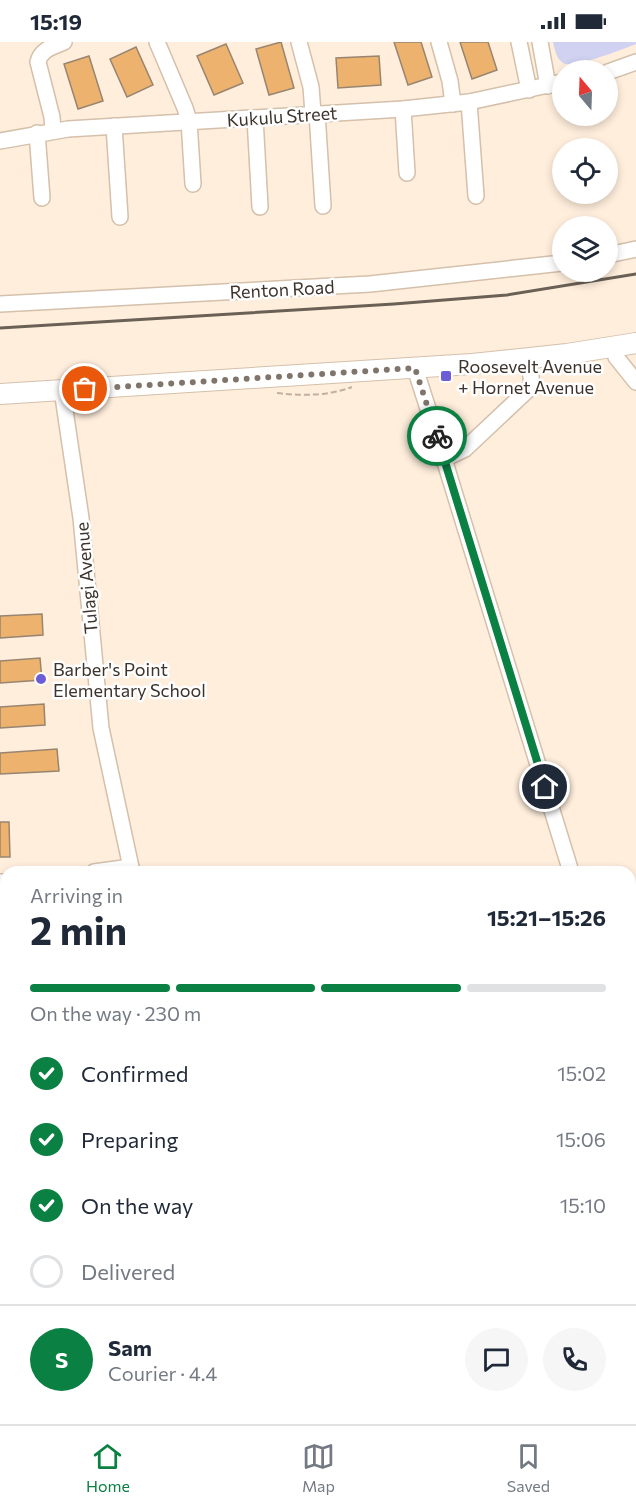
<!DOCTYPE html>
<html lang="en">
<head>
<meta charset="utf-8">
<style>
  :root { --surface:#fff; --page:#f6f6f7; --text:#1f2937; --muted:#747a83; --line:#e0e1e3; --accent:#0b8043 }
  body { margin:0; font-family:Commissioner,sans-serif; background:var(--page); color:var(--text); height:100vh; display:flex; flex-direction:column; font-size:22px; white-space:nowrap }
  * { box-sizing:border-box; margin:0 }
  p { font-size:20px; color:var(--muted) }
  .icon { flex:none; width:33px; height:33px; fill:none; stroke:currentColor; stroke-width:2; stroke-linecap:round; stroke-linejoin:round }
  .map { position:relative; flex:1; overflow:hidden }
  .drawer { position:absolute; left:0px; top:824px; width:636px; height:560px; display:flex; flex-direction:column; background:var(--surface); border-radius:18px 18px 0 0; box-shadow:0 3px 9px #0003 }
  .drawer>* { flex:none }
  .needle { width:39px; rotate:341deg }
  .controls { position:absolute; left:552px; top:18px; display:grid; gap:12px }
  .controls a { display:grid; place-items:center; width:66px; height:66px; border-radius:50%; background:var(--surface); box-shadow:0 3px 9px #0003; font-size:30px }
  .pin { position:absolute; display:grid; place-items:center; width:51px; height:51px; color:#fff; margin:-26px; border:3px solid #fff; border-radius:50%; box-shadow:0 2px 6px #0007 }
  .courier { position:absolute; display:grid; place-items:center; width:60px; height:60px; margin:-30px; border:4px solid #0b8043; border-radius:50%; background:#fff; color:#222; box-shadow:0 2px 8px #0007 }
  .overview em { font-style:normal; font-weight:700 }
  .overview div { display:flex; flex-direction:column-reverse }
  .overview { display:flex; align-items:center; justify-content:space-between; height:102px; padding:0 30px }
  h1 { font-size:39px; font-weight:700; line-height:45px }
  .bar { display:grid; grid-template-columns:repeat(4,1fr); gap:9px 6px; align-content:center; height:72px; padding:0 30px }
  .bar i { height:8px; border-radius:4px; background:var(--line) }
  .bar .selected { background:var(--accent) }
  .bar p { grid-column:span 4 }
  .line { display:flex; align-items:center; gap:15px; padding:0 30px; border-top:2px solid var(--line) }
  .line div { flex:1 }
  .round { display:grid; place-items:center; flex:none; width:63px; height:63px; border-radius:32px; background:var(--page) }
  ol { padding:0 30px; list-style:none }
  li { display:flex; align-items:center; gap:18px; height:66px }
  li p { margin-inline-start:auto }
  li .icon { padding:6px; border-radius:50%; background:var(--accent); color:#fff; stroke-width:4 }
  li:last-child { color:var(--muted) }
  li i { width:33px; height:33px; border:3px solid var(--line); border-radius:50% }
  .status { display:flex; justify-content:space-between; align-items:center; height:42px; padding:0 30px; background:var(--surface); direction:ltr }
  .status svg { height:16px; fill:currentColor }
  .menu { display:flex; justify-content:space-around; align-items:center; height:84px; border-top:2px solid var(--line); background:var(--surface); font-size:16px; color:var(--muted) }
  .menu a { display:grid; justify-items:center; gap:3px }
  .menu .selected { color:var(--accent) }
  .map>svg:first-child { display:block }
</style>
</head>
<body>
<div class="status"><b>15:19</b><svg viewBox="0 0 49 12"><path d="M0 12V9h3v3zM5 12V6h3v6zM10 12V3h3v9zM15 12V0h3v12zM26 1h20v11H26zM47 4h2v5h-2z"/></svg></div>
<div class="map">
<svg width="636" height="1382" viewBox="0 0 636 1382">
  <rect width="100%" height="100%" fill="#ffeedc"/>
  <path fill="#d1d2f1" d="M553,0H636V2C624,7 572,27 563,21C556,16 555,8 553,0Z"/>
  <g fill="#edb26d" stroke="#988571" stroke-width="1.5">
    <path d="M281,0L294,46L269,53L256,7Z"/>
    <path d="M394,0H421L432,35L408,43Z"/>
    <path d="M460,0H488L497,28L472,37Z"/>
    <path d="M226,2L243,41L214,53L197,14Z"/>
    <path d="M136,5L153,43L127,55L110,17Z"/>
    <path d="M89,14L103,59L78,67L64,22Z"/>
    <path d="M379,14L381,43L338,46L336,16Z"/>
    <path d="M42,572L43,593L0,596V574Z"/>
    <path d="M40,616L42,638L0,641V619Z"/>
    <path d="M44,662L45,683L0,686V665Z"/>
    <path d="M57,707L59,729L0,732V711Z"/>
    <path d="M0,780H9L10,815H0Z"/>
  </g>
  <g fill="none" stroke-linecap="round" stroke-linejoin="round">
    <defs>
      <g id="minor">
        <path d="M157,0L185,66L189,79L193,142"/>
        <path d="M299,0L311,45L313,71"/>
        <path d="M439,0L450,39L453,62"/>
        <path d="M519,0L529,48"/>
        <path d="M540,0L548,44"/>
        <path d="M608,30L636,20"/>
        <path d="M469,60L476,154"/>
        <path d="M403,67L407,131"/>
        <path d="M317,71L323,164"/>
        <path d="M255,76L260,165"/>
        <path d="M114,84L120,175"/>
        <path d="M53,89L52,75L38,20C41,7 53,5 64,0"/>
        <path d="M37,91L42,156"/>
        <path d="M0,99L68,87L403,67L469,60L562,40"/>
        <path d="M608,213L636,207"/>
        <path d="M0,262L370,242L562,221"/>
        <path d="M614,305L616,315L636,340"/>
        <path d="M415,326L444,417L571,830"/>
        <path d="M62,348L81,476L101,686L132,830"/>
        <path d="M444,417L465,407L532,344L529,317"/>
        <path d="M94,830L131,825"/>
        <path d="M0,840H6"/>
        <path d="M630,988L636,985"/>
        <path d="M0,1000L6,1001"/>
        <path d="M630,1017L636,1036"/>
        <path d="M630,1257L636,1259"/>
      </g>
      <path id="major" d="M0,352L472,322L567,312L636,301"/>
    </defs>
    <use href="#minor" stroke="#d4c0ab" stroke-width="18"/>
    <use href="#major" stroke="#d4c0ab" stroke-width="22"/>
    <path stroke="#bfb1a2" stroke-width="2" stroke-dasharray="6 3" stroke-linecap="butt" d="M277,351C302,354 328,354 352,345"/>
    <use href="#minor" stroke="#fff" stroke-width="15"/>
    <use href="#major" stroke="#fff" stroke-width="20"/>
    <path stroke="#6a6055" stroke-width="3" d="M0,286L394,262L507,253L636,232"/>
  </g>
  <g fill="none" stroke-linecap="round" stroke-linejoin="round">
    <path stroke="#80756a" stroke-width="6" stroke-dasharray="0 10.8" d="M85,347L415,326L437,394"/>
    <path stroke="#0b8043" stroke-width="8" d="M437,394L545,745"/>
  </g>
  <g fill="#6c5dd7" stroke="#fefefe" stroke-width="2">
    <rect x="440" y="328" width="12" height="12" rx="3"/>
    <circle cx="41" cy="637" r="6"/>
  </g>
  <g text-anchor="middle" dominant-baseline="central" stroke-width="5" stroke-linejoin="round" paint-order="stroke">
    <g font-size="18" fill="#3c342c" stroke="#fefefe">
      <text transform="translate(282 74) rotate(-4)">Kukulu Street</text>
      <text transform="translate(282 247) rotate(-3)">Renton Road</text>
      <text transform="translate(86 536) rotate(-95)">Tulagi Avenue</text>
    </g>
    <g font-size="18" fill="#3c342c" stroke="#fefefe" text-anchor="start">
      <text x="458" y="324">Roosevelt Avenue<tspan x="458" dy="21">+ Hornet Avenue</tspan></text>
      <text x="53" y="627">Barber's Point<tspan x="53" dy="21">Elementary School</tspan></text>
    </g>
  </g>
</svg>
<div class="controls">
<a><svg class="needle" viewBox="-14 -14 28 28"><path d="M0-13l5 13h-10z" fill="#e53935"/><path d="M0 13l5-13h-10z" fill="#747a83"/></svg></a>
<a><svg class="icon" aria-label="locate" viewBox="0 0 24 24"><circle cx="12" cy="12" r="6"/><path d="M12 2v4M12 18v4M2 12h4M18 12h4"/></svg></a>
<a><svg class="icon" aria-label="layers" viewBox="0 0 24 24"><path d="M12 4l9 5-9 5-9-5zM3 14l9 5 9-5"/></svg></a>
</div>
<div class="pin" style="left:85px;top:347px;background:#ea580c"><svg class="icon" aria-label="bag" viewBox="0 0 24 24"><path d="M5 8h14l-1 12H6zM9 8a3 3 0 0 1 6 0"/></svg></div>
<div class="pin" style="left:545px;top:745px;background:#1f2937"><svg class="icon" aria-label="home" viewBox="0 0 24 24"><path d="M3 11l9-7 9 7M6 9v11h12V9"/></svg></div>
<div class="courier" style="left:437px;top:394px"><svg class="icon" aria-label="bike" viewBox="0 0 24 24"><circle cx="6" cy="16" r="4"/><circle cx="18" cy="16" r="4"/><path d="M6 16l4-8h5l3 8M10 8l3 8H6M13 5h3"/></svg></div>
<section class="drawer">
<div class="overview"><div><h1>2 min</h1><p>Arriving in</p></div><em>15:21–15:26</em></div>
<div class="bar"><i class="selected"></i><i class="selected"></i><i class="selected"></i><i></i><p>On the way · 230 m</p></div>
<ol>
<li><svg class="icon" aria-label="check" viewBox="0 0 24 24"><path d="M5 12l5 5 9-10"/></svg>Confirmed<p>15:02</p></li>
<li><svg class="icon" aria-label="check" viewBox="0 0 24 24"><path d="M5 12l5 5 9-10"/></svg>Preparing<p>15:06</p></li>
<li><svg class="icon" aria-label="check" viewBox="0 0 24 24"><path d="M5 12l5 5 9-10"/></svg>On the way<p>15:10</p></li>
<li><i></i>Delivered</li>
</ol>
<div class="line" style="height:108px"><b class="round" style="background:var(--accent);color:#fff">S</b><div><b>Sam</b><p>Courier · 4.4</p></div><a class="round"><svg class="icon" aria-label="chat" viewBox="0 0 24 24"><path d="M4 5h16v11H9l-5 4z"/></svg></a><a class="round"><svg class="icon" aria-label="phone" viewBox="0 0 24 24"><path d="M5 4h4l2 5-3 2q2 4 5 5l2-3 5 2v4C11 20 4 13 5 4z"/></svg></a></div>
</section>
</div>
<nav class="menu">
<a class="selected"><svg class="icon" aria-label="home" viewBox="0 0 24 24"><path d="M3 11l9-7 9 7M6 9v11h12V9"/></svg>Home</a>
<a><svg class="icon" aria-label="map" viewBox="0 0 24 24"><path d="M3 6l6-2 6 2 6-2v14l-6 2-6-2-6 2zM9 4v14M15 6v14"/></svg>Map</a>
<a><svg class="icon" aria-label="saved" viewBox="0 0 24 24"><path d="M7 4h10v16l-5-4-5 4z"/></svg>Saved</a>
</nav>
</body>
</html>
